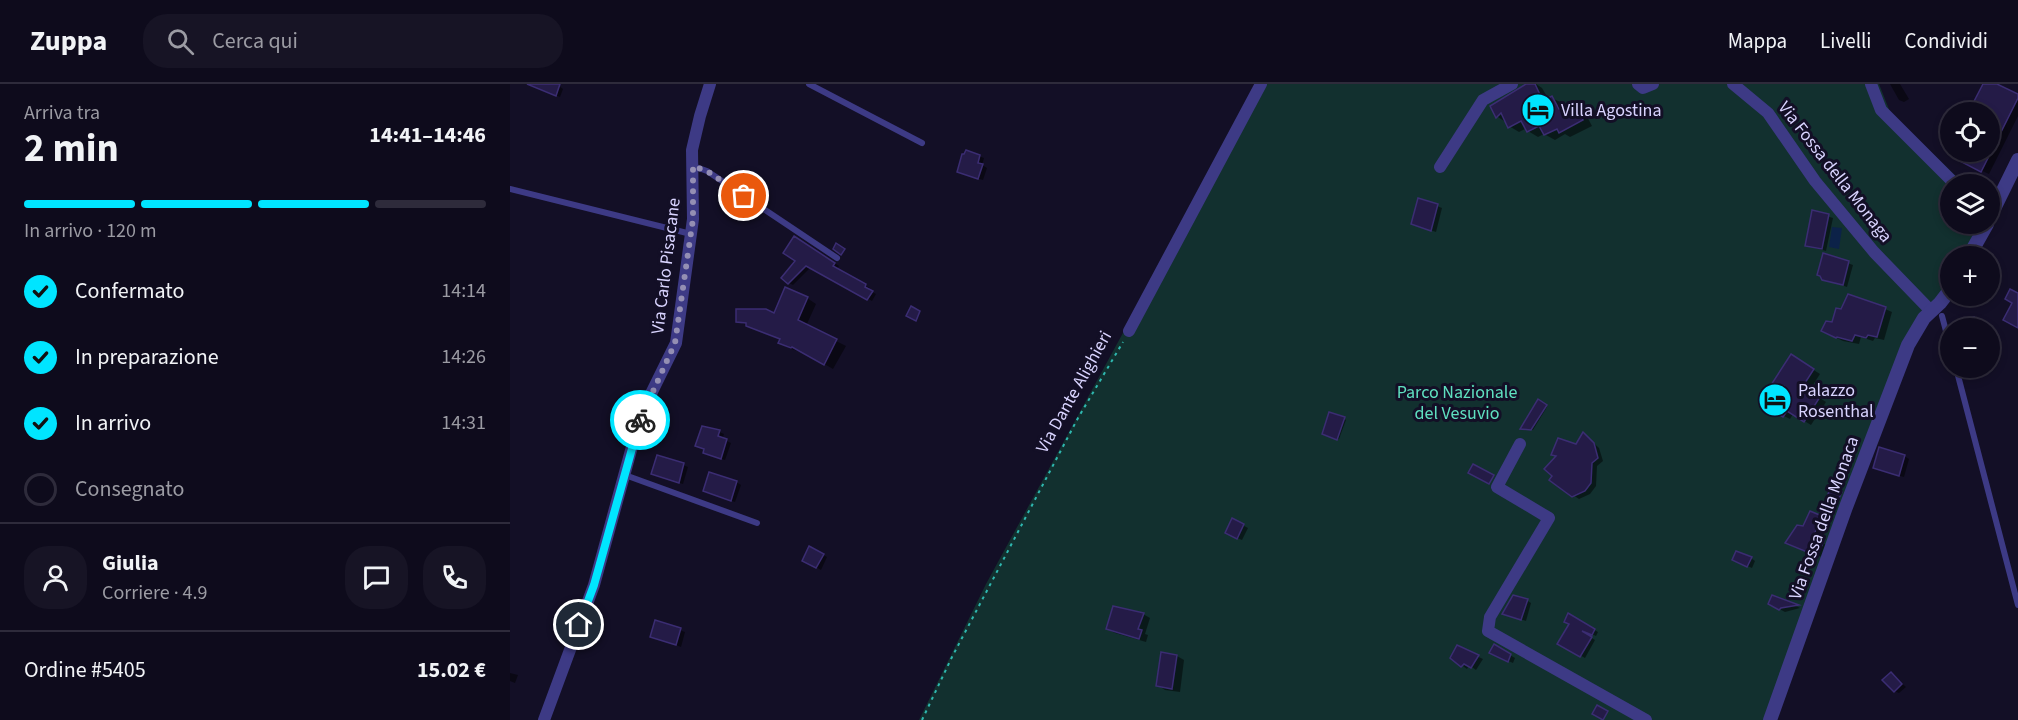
<!DOCTYPE html>
<html lang="it">
<head>
<meta charset="utf-8">
<style>
  :root { --surface:#0e0b1c; --page:#171425; --text:#f1f3f6; --muted:#9b9ba3; --line:#2e2b3b; --accent:#00e5ff }
  body { margin:0; font-family:"Source Sans 3",sans-serif; background:var(--page); color:var(--text); height:100vh; display:flex; flex-direction:column; font-size:22px; white-space:nowrap }
  * { box-sizing:border-box; margin:0 }
  p { font-size:20px; color:var(--muted) }
  .icon { flex:none; width:33px; height:33px; fill:none; stroke:currentColor; stroke-width:2; stroke-linecap:round; stroke-linejoin:round }
  .map { position:relative; flex:1; overflow:hidden }
  .drawer { display:flex; flex-direction:column; background:var(--surface); width:510px }
  .drawer>* { flex:none }
  .fabs { position:absolute; left:1430px; top:18px; display:grid; gap:12px }
  .fabs a { display:grid; place-items:center; width:60px; height:60px; border-radius:50%; background:var(--surface); box-shadow:0 3px 9px #0003,0 0 0 2px var(--line); font-size:30px }
  .pin { position:absolute; display:grid; place-items:center; width:51px; height:51px; color:#fff; margin:-26px; border:3px solid #fff; border-radius:50%; box-shadow:0 2px 6px #0007 }
  .courier { position:absolute; display:grid; place-items:center; width:60px; height:60px; margin:-30px; border:4px solid #00e5ff; border-radius:50%; background:#fff; color:#222; box-shadow:0 2px 8px #0007 }
  .overview em { font-style:normal; font-weight:700 }
  .overview div { display:flex; flex-direction:column-reverse }
  .overview { display:flex; align-items:center; justify-content:space-between; height:102px; padding:0 24px }
  h1 { font-size:39px; font-weight:700; line-height:45px }
  .bar { display:grid; grid-template-columns:repeat(4,1fr); gap:9px 6px; align-content:center; height:72px; padding:0 24px }
  .bar i { height:8px; border-radius:4px; background:var(--line) }
  .bar .selected { background:var(--accent) }
  .bar p { grid-column:span 4 }
  .line { display:flex; align-items:center; gap:15px; padding:0 24px; border-top:2px solid var(--line) }
  .line div { flex:1 }
  .round { display:grid; place-items:center; flex:none; width:63px; height:63px; border-radius:24px; background:var(--page) }
  ol { padding:0 24px; list-style:none }
  li { display:flex; align-items:center; gap:18px; height:66px }
  li p { margin-inline-start:auto }
  li .icon { padding:6px; border-radius:50%; background:var(--accent); color:#111; stroke-width:4 }
  li:last-child { color:var(--muted) }
  li i { width:33px; height:33px; border:3px solid var(--line); border-radius:50% }
  header { display:flex; align-items:center; gap:36px; box-sizing:border-box; height:84px; padding:0 30px; background:var(--surface); border-bottom:2px solid var(--line) }
  header strong { font-size:28px }
  nav { display:flex; gap:33px; margin-inline-start:auto; font-size:21px }
  .search { width:420px; height:54px; background:var(--page); display:flex; align-items:center; gap:15px; box-sizing:border-box; padding:0 21px; border-radius:24px; color:var(--muted); font-size:22px }
  main { display:flex; flex:1; min-height:0 }
  .map>svg:first-child { display:block }
</style>
</head>
<body>
<header>
<strong>Zuppa</strong>
<div class="search"><svg class="icon" aria-label="search" viewBox="0 0 24 24"><circle cx="10" cy="10" r="6"/><path d="M15 15l6 6"/></svg>Cerca qui</div>
<nav><a>Mappa</a><a>Livelli</a><a>Condividi</a></nav>
</header>
<main>
<section class="drawer">
<div class="overview"><div><h1>2 min</h1><p>Arriva tra</p></div><em>14:41–14:46</em></div>
<div class="bar"><i class="selected"></i><i class="selected"></i><i class="selected"></i><i></i><p>In arrivo · 120 m</p></div>
<ol>
<li><svg class="icon" aria-label="check" viewBox="0 0 24 24"><path d="M5 12l5 5 9-10"/></svg>Confermato<p>14:14</p></li>
<li><svg class="icon" aria-label="check" viewBox="0 0 24 24"><path d="M5 12l5 5 9-10"/></svg>In preparazione<p>14:26</p></li>
<li><svg class="icon" aria-label="check" viewBox="0 0 24 24"><path d="M5 12l5 5 9-10"/></svg>In arrivo<p>14:31</p></li>
<li><i></i>Consegnato</li>
</ol>
<div class="line" style="height:108px"><a class="round"><svg class="icon" aria-label="person" viewBox="0 0 24 24"><circle cx="12" cy="8" r="4"/><path d="M4 21q1-7 8-7t8 7"/></svg></a><div><b>Giulia</b><p>Corriere · 4.9</p></div><a class="round"><svg class="icon" aria-label="chat" viewBox="0 0 24 24"><path d="M4 5h16v11H9l-5 4z"/></svg></a><a class="round"><svg class="icon" aria-label="phone" viewBox="0 0 24 24"><path d="M5 4h4l2 5-3 2q2 4 5 5l2-3 5 2v4C11 20 4 13 5 4z"/></svg></a></div>
<div class="line" style="height:78px"><div>Ordine #5405</div><b>15.02 €</b></div>
</section>
<div class="map">
<svg width="1508" height="636" viewBox="0 0 1508 636">
  <rect width="100%" height="100%" fill="#130f26"/>
  <path fill="#12302f" d="M746,0H1369L1380,28L1454,100H1440V140H1479L1461,172H1440V211L1413,240L1351,393L1263,636H409L476,500L620,236Z"/>
  <path fill="#0c2248" d="M1322,143L1332,144L1329,165L1319,163Z"/>
  <g fill="#0007">
    <path d="M28,0H49V2L53,5L50,13L31,5Z"/>
    <path d="M1019,0H1026L1032,4L1039,16L1042,14L1052,19L1055,24L1063,20L1073,25L1082,42L1060,53L1055,50L1045,56L1034,50L1028,53L1018,47L1017,44L1009,48L999,42L997,39L988,33L982,22Z"/>
    <path d="M1380,0H1390L1399,15L1394,18L1389,16Z"/>
    <path d="M1474,0H1484L1508,12V32L1479,90L1453,78L1440,68H1479V28H1460Z"/>
    <path d="M457,68L474,74L472,81L477,84L473,96L453,90Z"/>
    <path d="M909,115L932,124L926,148L908,142Z"/>
    <path d="M1303,128L1323,134L1316,167L1296,161Z"/>
    <path d="M285,154L329,182L326,186L360,204L358,206L366,210L362,217L301,183L283,201L279,199L288,177Z"/>
    <path d="M1314,171L1343,181L1337,203L1313,195Z"/>
    <path d="M297,214L306,220L296,242L336,262L323,285L292,267L290,268L279,264L270,258L271,256L227,237L265,231Z"/>
    <path d="M1375,225L1382,228L1374,256L1365,254L1363,257L1351,253L1349,260L1333,257L1319,250L1323,240Z"/>
    <path d="M1464,235L1469,237L1470,244H1454L1453,237Z"/>
    <path d="M1288,276L1310,290L1299,307L1316,318L1301,341L1283,330L1280,335L1274,332Z"/>
    <path d="M1028,317L1037,323L1023,346L1014,345Z"/>
    <path d="M820,329L836,336L829,355L813,349Z"/>
    <path d="M193,344L209,348L214,350L212,355L221,359L215,376L199,371L196,365Z"/>
    <path d="M1074,350L1089,364L1093,377L1087,382L1086,402L1080,410L1069,415L1063,411L1047,373L1043,371L1067,362Z"/>
    <path d="M1394,372L1399,375L1394,393L1369,386Z"/>
    <path d="M173,381L178,383L173,400L147,392Z"/>
    <path d="M226,398L231,401L225,418L199,409Z"/>
    <path d="M1301,429L1316,436L1306,456L1317,461L1312,473L1281,461L1294,444Z"/>
    <path d="M723,436L738,444L732,456L716,449Z"/>
    <path d="M300,464L317,473L311,486L294,476Z"/>
    <path d="M1241,474L1245,477L1242,484L1228,478Z"/>
    <path d="M1263,513L1288,523L1290,524L1275,528L1260,520Z"/>
    <path d="M1016,516L1021,519L1016,537L998,531Z"/>
    <path d="M633,530L640,534L635,550L638,551L636,558L605,549L597,545Z"/>
    <path d="M1059,531L1088,548L1086,552L1071,545L1070,547L1085,556L1075,574L1050,560L1061,540Z"/>
    <path d="M146,538L175,548L171,563L142,552Z"/>
    <path d="M984,562L1005,574L1003,579L985,571Z"/>
    <path d="M947,563L973,575L966,586L959,581L957,585L942,574Z"/>
    <path d="M652,570L667,572L674,576L670,608L655,606L648,601Z"/>
    <path d="M0,589L8,591L5,599L0,597Z"/>
    <path d="M1381,590L1396,603L1389,609L1384,607Z"/>
  </g>
  <g fill="#241b47" stroke="#3b2d73" stroke-width="1.5">
    <path d="M17,0H50L46,12Z"/>
    <path d="M1016,0H1025L1033,17L1042,12L1049,25L1063,18L1073,36L1049,49L1047,45L1034,51L1029,42L1017,48L1011,37L998,44L991,29L986,34L980,22Z"/>
    <path d="M1473,0H1487L1508,10V14L1471,88L1444,74L1447,68H1479V28H1468L1460,25Z"/>
    <path d="M456,66L470,71L468,79L473,80L468,95L447,88L452,70H454Z"/>
    <path d="M908,114L928,120L921,147L901,140Z"/>
    <path d="M1302,126L1319,130L1312,165L1295,162Z"/>
    <path d="M284,152L325,179L323,182L356,200L355,203L363,207L357,216L296,182L278,200L271,194L285,177L273,169Z"/>
    <path d="M326,159L335,165L331,171L323,165Z"/>
    <path d="M1313,169L1339,177L1333,201L1312,196L1310,192L1307,191Z"/>
    <path d="M275,203L298,213L288,236L327,255L314,281L282,263L281,264L268,259L270,255L236,242V239L226,238V225H256L264,229Z"/>
    <path d="M1500,205L1508,209V244L1493,236L1502,219L1495,215Z"/>
    <path d="M1338,210L1376,223L1367,253L1358,251L1356,254L1345,251L1342,257L1327,253L1326,254L1311,247L1316,237L1322,238L1326,224L1331,225Z"/>
    <path d="M401,222L410,227L406,237L396,232Z"/>
    <path d="M1464,233L1466,244H1453L1451,236Z"/>
    <path d="M1281,270L1304,285L1293,302L1310,313L1294,338L1277,327L1273,333L1250,318Z"/>
    <path d="M1028,315L1037,321L1021,346L1010,345Z"/>
    <path d="M819,328L835,333L827,356L812,350Z"/>
    <path d="M192,342L210,346L208,352L217,355L211,375L193,369L194,365L185,362Z"/>
    <path d="M1073,348L1084,359L1088,374L1082,379L1081,399L1075,407L1062,413L1039,396L1042,392L1034,385L1046,372L1041,371L1048,354L1066,360Z"/>
    <path d="M1369,363L1395,371L1389,392L1363,384Z"/>
    <path d="M147,371L174,379L169,399L141,390Z"/>
    <path d="M963,380L984,391L979,400L958,389Z"/>
    <path d="M199,388L227,397L221,417L193,407Z"/>
    <path d="M1322,402L1332,408L1328,416L1318,410Z"/>
    <path d="M1300,427L1312,432L1303,453L1314,457L1307,472L1275,459L1287,441L1293,442Z"/>
    <path d="M722,434L734,440L727,455L715,449Z"/>
    <path d="M299,462L314,470L306,484L292,477Z"/>
    <path d="M1226,467L1242,473L1237,483L1222,476Z"/>
    <path d="M1003,511L1018,515L1011,536L992,530Z"/>
    <path d="M1262,511L1289,521L1271,524L1269,526L1258,520Z"/>
    <path d="M603,522L634,529L628,545L632,546L629,555L596,545Z"/>
    <path d="M1058,529L1085,545L1082,551L1072,547L1082,553L1070,573L1047,560L1059,540L1054,538Z"/>
    <path d="M145,536L171,544L166,561L140,553Z"/>
    <path d="M984,560L1001,570L998,578L979,569Z"/>
    <path d="M947,561L969,571L961,584L954,580L951,583L940,574Z"/>
    <path d="M651,568L667,571L662,605L646,602Z"/>
    <path d="M1381,588L1392,600L1384,608L1372,596Z"/>
    <path d="M1087,621L1098,627L1093,636L1082,630Z"/>
  </g>
  <g fill="none" stroke-linecap="round" stroke-linejoin="round">
    <path stroke="#2fb8b0" stroke-width="2" stroke-dasharray="3 4.5" stroke-linecap="butt" d="M412,636L442,573L568,334L613,258"/>
    <g stroke="#3d3a85" stroke-width="6">
      <path d="M299,0L412,59"/>
      <path d="M183,82L197,87L327,174"/>
      <path d="M0,105L181,150"/>
      <path d="M1432,232L1440,262"/>
      <path d="M1446,284L1508,521"/>
      <path d="M115,391L247,439"/>
    </g>
    <g stroke="#3d3a85" stroke-width="12">
      <path d="M1128,0L1133,4L1143,0"/>
      <path d="M1223,0L1258,29L1305,97L1364,168L1421,227"/>
      <path d="M1361,0L1371,26L1445,100"/>
      <path d="M930,83L973,16L1002,0"/>
      <path d="M619,247L751,0"/>
      <path d="M1010,360L987,403L1039,434L980,533L978,547L1136,636"/>
      <path d="M34,636L84,501L131,330L166,259L183,135L182,66L190,32L200,0"/>
    </g>
    <g stroke="#3d3a85" stroke-width="14">
      <path d="M1479,135L1508,76"/>
      <path d="M1459,172L1477,140"/>
      <path d="M1260,636L1336,423L1398,261L1414,234L1430,219L1440,206"/>
    </g>
  </g>
  <g fill="none" stroke-linecap="round" stroke-linejoin="round">
    <path stroke="#948fb3" stroke-width="6" stroke-dasharray="0 10.8" d="M130,336L165,259L183,135V82L197,87L234,112"/>
    <path stroke="#00e5ff" stroke-width="8" d="M69,541L84,501L130,336"/>
  </g>
  <defs>
    <symbol id="hotel-disc" viewBox="-11 -11 22 22"><circle r="9.5" fill="#00e5ff" stroke="#130f26"/><path d="M-6-4.5h1.5V1H6V5H4.5V3h-9V5H-6ZM-4 0a1.8 1.8 0 1 1 3.6 0ZM.5 0V-2.5h3Q6-2.5 6 0Z" fill="#111"/></symbol>
  </defs>
  <g fill-rule="evenodd">
    <use href="#hotel-disc" x="1009" y="7" width="38" height="38"/>
    <use href="#hotel-disc" x="1246" y="297" width="38" height="38"/>
  </g>
  <g text-anchor="middle" dominant-baseline="central" stroke-width="6" stroke-linejoin="round" paint-order="stroke">
    <g font-size="18" fill="#d9d4ff" stroke="#130f26" text-anchor="start">
      <text x="1051" y="26">Villa Agostina</text>
      <text x="1288" y="306">Palazzo<tspan x="1288" dy="21">Rosenthal</tspan></text>
    </g>
    <g font-size="18" fill="#d9d4ff" stroke="#130f26">
      <text transform="translate(1325 88) rotate(52)">Via Fossa della Monaga</text>
      <text transform="translate(156 182) rotate(-83)">Via Carlo Pisacane</text>
      <text transform="translate(564 308) rotate(-61)">Via Dante Alighieri</text>
      <text transform="translate(1314 434) rotate(-70)">Via Fossa della Monaca</text>
    </g>
    <g font-size="18" fill="#5fe0c0" stroke="#130f26">
      <text x="947" y="308">Parco Nazionale<tspan x="947" dy="21">del Vesuvio</tspan></text>
    </g>
  </g>
</svg>
<div class="fabs">
<a><svg class="icon" aria-label="locate" viewBox="0 0 24 24"><circle cx="12" cy="12" r="6"/><path d="M12 2v4M12 18v4M2 12h4M18 12h4"/></svg></a>
<a><svg class="icon" aria-label="layers" viewBox="0 0 24 24"><path d="M12 4l9 5-9 5-9-5zM3 14l9 5 9-5"/></svg></a>
<a>+</a>
<a>−</a>
</div>
<div class="pin" style="left:234px;top:112px;background:#ea580c"><svg class="icon" aria-label="bag" viewBox="0 0 24 24"><path d="M5 8h14l-1 12H6zM9 8a3 3 0 0 1 6 0"/></svg></div>
<div class="pin" style="left:69px;top:541px;background:#1f2937"><svg class="icon" aria-label="home" viewBox="0 0 24 24"><path d="M3 11l9-7 9 7M6 9v11h12V9"/></svg></div>
<div class="courier" style="left:130px;top:336px"><svg class="icon" aria-label="bike" viewBox="0 0 24 24"><circle cx="6" cy="16" r="4"/><circle cx="18" cy="16" r="4"/><path d="M6 16l4-8h5l3 8M10 8l3 8H6M13 5h3"/></svg></div>
</div>
</main>
</body>
</html>
